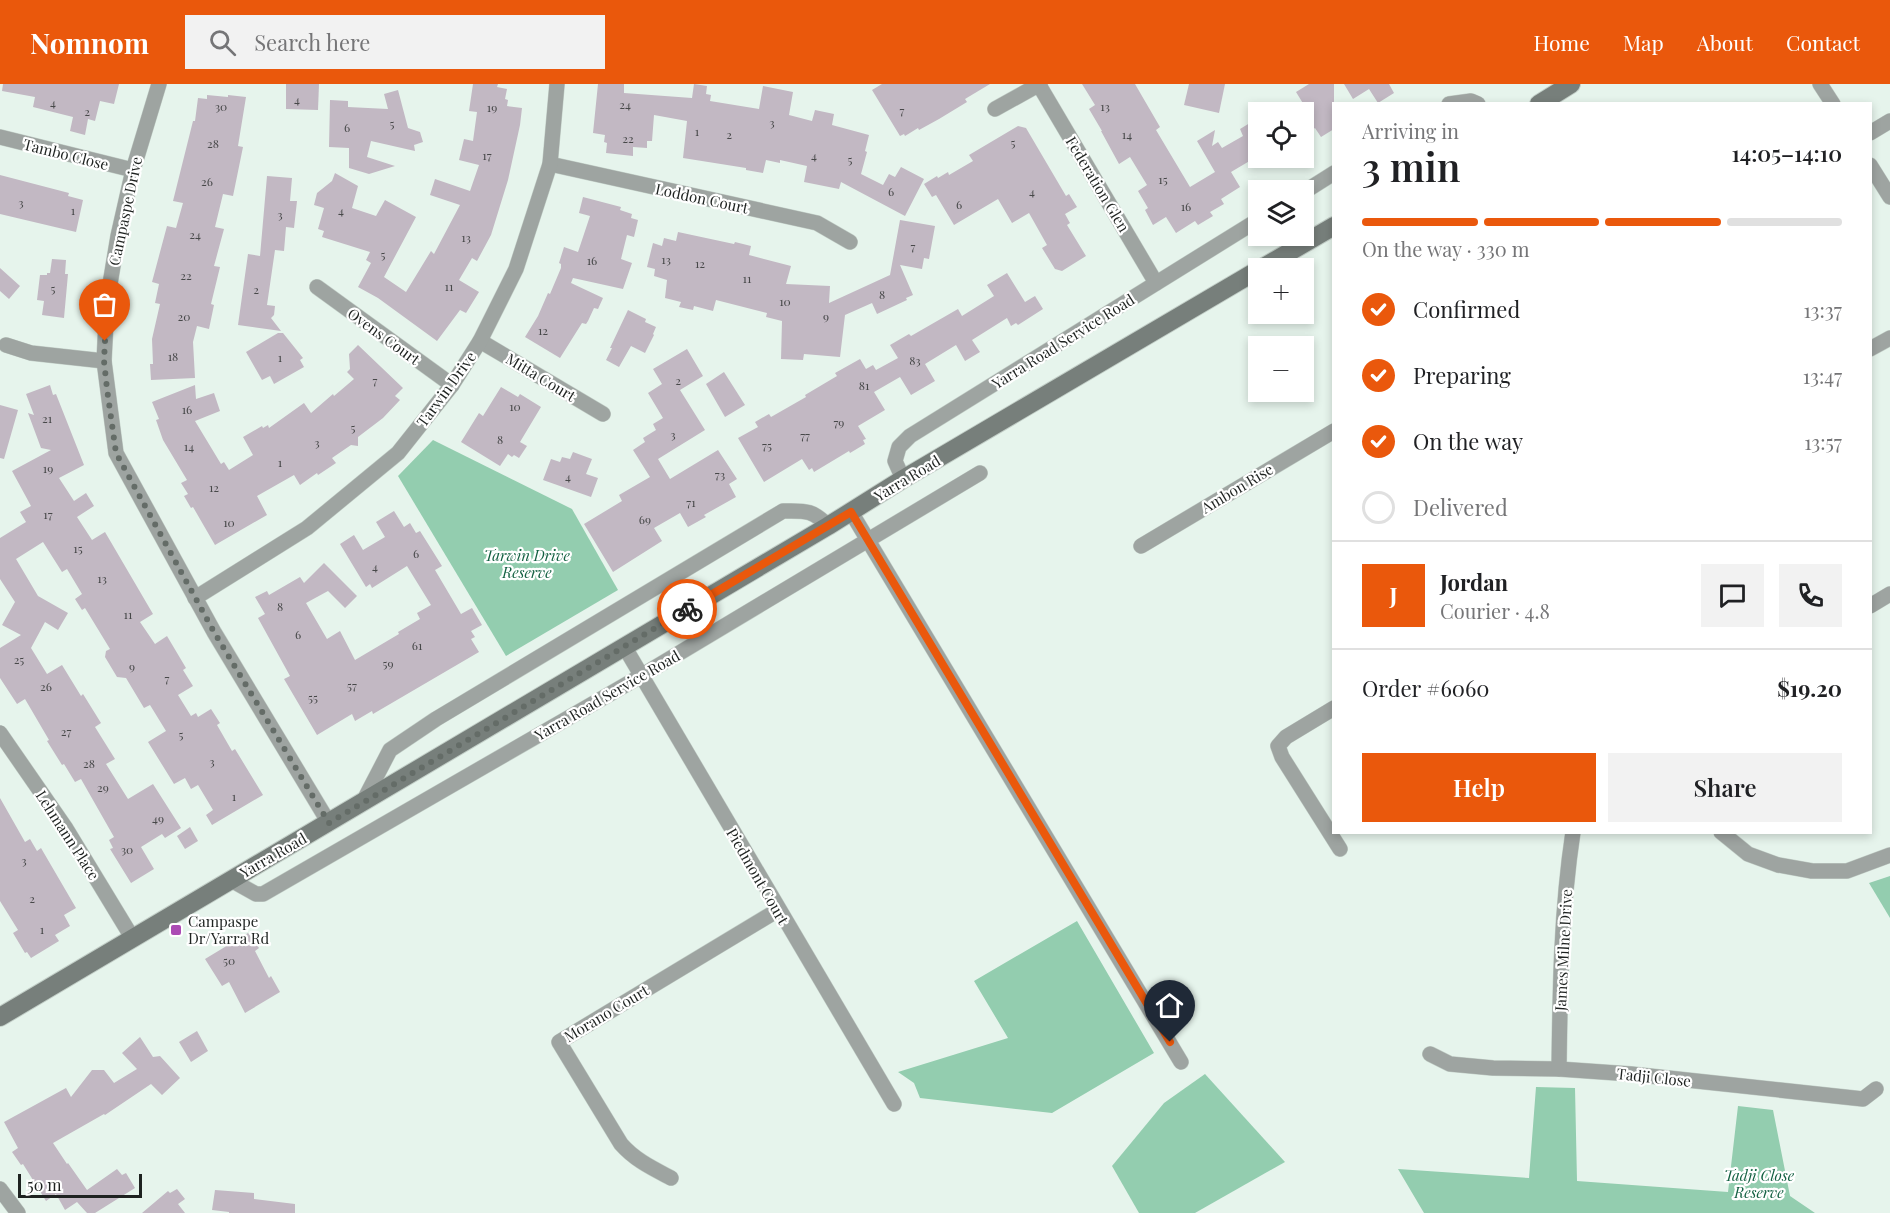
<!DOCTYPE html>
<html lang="en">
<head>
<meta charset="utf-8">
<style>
  :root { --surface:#fff; --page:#f2f2f2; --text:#202124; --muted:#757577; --line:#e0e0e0; --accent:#ea580c }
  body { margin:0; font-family:"Playfair Display",serif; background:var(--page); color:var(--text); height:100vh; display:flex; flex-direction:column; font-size:22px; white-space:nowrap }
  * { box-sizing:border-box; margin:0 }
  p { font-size:20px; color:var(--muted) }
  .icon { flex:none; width:33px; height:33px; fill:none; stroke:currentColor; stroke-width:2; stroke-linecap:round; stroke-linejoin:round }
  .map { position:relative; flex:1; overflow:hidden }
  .side { position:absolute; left:1332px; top:18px; width:540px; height:732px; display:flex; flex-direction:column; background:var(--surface); border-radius:0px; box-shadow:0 3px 9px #0003 }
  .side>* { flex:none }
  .buttons { position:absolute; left:1248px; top:18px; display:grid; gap:12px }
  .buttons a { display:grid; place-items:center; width:66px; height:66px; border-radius:0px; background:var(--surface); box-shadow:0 3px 9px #0003; font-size:30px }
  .scale { position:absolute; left:18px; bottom:15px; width:124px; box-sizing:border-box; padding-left:6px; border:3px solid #1e2220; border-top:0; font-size:16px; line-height:21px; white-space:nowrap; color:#1e2220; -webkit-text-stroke:4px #fff; paint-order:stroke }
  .pin { position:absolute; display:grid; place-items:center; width:51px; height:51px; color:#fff; margin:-62px -26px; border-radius:50% 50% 50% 0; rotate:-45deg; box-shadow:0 0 6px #0007 }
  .pin .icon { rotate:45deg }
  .courier { position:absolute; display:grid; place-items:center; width:60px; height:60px; margin:-30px; border:4px solid #ea580c; border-radius:50%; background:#fff; color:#222; box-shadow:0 2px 8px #0007 }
  .headline em { font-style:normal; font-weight:600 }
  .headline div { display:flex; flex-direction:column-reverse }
  .headline { display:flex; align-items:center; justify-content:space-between; height:102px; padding:0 30px }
  h1 { font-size:39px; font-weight:600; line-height:45px }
  .bar { display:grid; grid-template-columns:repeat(4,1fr); gap:9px 6px; align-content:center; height:72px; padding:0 30px }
  .bar i { height:8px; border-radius:4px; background:var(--line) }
  .bar .selected { background:var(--accent) }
  .bar p { grid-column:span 4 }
  .line { display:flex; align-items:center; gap:15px; padding:0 30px; border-top:2px solid var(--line) }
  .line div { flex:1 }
  .round { display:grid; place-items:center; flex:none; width:63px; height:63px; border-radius:0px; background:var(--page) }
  ol { padding:0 30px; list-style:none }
  li { display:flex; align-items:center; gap:18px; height:66px }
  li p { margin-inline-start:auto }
  li .icon { padding:6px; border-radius:50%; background:var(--accent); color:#fff; stroke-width:4 }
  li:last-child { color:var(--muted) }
  li i { width:33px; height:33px; border:3px solid var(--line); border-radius:50% }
  .cta { display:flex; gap:12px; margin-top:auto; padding:12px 30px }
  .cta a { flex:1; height:69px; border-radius:0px; background:var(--accent); color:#fff; font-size:24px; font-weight:600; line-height:69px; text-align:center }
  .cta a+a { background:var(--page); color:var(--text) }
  header { display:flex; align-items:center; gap:36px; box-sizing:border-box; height:84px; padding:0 30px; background:var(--accent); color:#fff }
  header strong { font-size:28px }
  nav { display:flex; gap:33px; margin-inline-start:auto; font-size:21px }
  .search { width:420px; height:54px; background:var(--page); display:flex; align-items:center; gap:15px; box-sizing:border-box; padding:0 21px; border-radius:0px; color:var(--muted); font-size:22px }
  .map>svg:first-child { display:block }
</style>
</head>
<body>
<header>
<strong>Nomnom</strong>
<div class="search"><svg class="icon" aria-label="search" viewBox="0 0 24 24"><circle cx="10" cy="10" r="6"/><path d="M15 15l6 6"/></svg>Search here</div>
<nav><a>Home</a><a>Map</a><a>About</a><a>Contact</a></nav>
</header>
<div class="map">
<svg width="1890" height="1129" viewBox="0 0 1890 1129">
  <rect width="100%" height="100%" fill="#e6f4ec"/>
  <g fill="#93cdaf">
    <path d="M433,356L572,425L618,506L506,572L398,392Z"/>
    <path d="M1890,792V834L1869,799Z"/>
    <path d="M1077,837L1154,969L1052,1029L920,1014L914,999L898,988L1008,954L974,897Z"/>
    <path d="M1205,990L1285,1078L1195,1129H1139L1112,1082L1164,1019Z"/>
    <path d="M1536,1003L1575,1004L1577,1097L1728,1108L1738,1022L1773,1026L1790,1112L1815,1129H1424L1398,1085L1529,1094Z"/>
  </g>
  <g fill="#c2b8c3">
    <path d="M3,0H119L114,20L100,17L95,37L88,35L85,51L70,47L73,33L33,23L35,13L2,7Z"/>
    <path d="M286,0H319L318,26L286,25Z"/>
    <path d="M473,0H498L497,3L507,5L505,15L508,16L507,22L522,24L520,41L508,96L491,151L477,177L472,174L459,196L479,208L466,229L460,226L437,257L378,214L358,203L371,179L366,176L370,168L322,153L324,147L318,145L324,124L314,121L317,109L332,97L335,89L358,102L352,124L376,132L385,116L416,133L384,193L406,208L431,167L434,170L460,121L430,111L435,95L470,107L479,81L459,76L464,55L473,57L477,28L469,27Z"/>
    <path d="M598,0H624V9L692,14L694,0L707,2L706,10L711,11L710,17L759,25L763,2L793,8L789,31L812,37L815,26L834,30L832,41L869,51L865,67L867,68L861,90L883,101L889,90L895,93L901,83L924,95L905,132L841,98L839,105L804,98L807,82L780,76V79L766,76L763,89L746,86V84L683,74L687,37L654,31L652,57H647V64L633,63V72L606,69L607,59L604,58L605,51L593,49Z"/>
    <path d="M882,0H990L965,15L967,18L939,35L919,46L918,44L905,52L904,50L900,52L872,6Z"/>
    <path d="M1082,0H1135L1160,43L1156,46L1190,103L1215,88L1197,57L1215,46L1212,62L1218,58L1222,64L1243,52L1240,45L1258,34V72L1231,88L1240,103L1221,115L1224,120L1210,128L1213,132L1198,141L1195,137L1176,149L1166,133L1153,141L1145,126L1148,124L1138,107L1147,101L1130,73L1119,80L1101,47H1102L1089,25L1095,21Z"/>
    <path d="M1189,0H1225L1219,29L1184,21Z"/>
    <path d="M1309,0H1334V45L1321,53L1315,44L1304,51V21L1296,8Z"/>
    <path d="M1344,0H1389L1394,9L1378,19L1369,5L1353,15Z"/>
    <path d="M398,6L408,44L420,48L423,58L414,61L415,67L371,57L367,73L395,82L369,90L349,84V64L329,63L330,16L348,17V23L388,25L384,10Z"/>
    <path d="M207,11L228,13V11L246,13L238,62L243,63L233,112L223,110L215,143L224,145L214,182L220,183L211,220L214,221L209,245L197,242L193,258L195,294L151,296L150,280H153L152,255L160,220L155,219L159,200L152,198L167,142L176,144L183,119L173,117L193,37H195L198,14L207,15Z"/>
    <path d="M1018,42L1026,44L1066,112L1069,110L1077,123L1065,130L1070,139L1067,141L1086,172L1062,187L1055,185L1042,164L1047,161L1029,129L1012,139L998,115L954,141L936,111L932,113L924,100L937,92L938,94L948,88L949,91L973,77L969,71Z"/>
    <path d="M0,91L69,109L68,112L83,116L76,148L0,130Z"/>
    <path d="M267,92L292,94L290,117H297L294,144L286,143L284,167L275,166L267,221L275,222L274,231L271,234L281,247L238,241L248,170L260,172Z"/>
    <path d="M583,113L621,123L620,126L632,130L631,134L638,136L634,153L627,151L621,175L632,179L623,205L573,194L571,199L603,214L598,225L594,224L588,237L586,240L582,239L560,274L525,253L538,232L548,209L550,210L561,184V180L559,179L564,163L578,168L590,132L579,129Z"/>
    <path d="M900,136L935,142L929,175L924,174L922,185L900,181L913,211L906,214L907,216L877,230L872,219L845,231L840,273L804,270L803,276L781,275L782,237L766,233L767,229L716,216L713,227L694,222L693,226L679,223L681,218L665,214L667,196L654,192L655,185L647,183L653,159L662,162L664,154L676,157L678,148L734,160L735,158L751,162L749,171L791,182L786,200L830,202L829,219L890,191Z"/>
    <path d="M52,175L66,176L65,190H68L64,234L42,231L44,217L37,216L40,191H47V189H50Z"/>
    <path d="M0,184L20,202L9,215L0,207Z"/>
    <path d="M1007,189L1025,218L1035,212L1043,225L1018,241L1016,239L1011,242L1007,234L972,256L980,268L965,277L956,261L925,280L935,297L911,311L900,293L874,308L885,326L858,342L866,355L863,356L865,360L850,369L849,367L814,388L812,384L809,386L802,375L764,398L738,354L758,343L755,338L769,330L771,333L806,313L805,311L837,292L835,289L860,275L866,285L873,281L876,286L898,274L890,261L909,250L911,252L958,225L962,232L994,212L987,201Z"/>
    <path d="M628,226L646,235L645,238L656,243L653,250L654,251L645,269L631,262L619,283L606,276L612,264H610Z"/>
    <path d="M278,249H283L303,274L300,276L304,283L274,300L270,292L262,296L246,268Z"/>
    <path d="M358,261L403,304L395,312L400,316L383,334L358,353V362L351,361L332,374L336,379L318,391L317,389L300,401L294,391L257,412L267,431L215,461L193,423L191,424L184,412L188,410L181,399L187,396L163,356L156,336L159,335L152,318L195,301L196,315L214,309L220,327L195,337L221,380L224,378L229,386L253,371L243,353L262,342L263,344L268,341L269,344L304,319L311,329L333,310L334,312L354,295L347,288L350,285L349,270Z"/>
    <path d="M687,265L703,292L680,306L705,346L658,375L670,395L718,366L737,395L729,400L736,413L704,431L706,433L688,443L680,429L654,444L662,457L613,488L584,440L622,417L619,411L650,393L633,366L645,358L643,354L656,346L653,340L663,334L648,309L662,300L653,285Z"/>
    <path d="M724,288L745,321L725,333L706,300Z"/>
    <path d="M50,301L53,311L56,310L84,381L59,394L74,417L86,409L94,422L77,433L92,456L105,448L153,530L140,538L155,560L167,552L186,584L183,586L193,602L178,611L191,632L196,629L198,633L211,625L220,639L217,641L232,667L235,665L263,711L212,741L206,731L213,726L198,701L191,705L185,694L174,700L148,658L166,647L150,621L144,624L126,594L117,593L105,573L106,567L110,565L85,524L82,526L75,515L82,510L67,485L62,488L43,458L16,475L38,512L68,529L58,546L45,538L31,564L47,590L62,581L81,612L83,610L101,639L95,643L115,675L106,680L128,715L153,700L181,744L165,754L162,750L141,763L154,785L131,799L110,765L113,764L109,756L114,753L81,695L75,698L64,680L62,681L47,657L49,656L25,615L17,620L0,594V564L21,551L2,541L15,518L0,495V454L26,438L20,428L31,422L12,387L51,366L41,364L28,329L34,331L26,310Z"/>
    <path d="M501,303L518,313L520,310L541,323L520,358L527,362L519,374L514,371L512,373L508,370L500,382L461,358L479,329L483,332Z"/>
    <path d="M0,321L18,326L4,375L0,374Z"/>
    <path d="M573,368L592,375L586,390L598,394L591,413L543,396L551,375L560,378L562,373L570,375Z"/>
    <path d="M394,427L404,443L410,439L416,449L420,447L442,482L435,486L461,530L472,524L482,541L471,547L475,553L471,555L479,568L373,630L372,627L355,637L352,630L317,651L284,595L290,592L258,534L265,530L255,513L267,507L269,511L300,493L304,499L324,479L357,512L345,524L328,507L306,519L327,555L340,547L355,576L399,550L398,548L420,535L417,529L431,521L407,482L372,504L370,500L366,503L340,460L354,451L363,466L385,453L376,438Z"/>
    <path d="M0,714L25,758L30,755L37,767L41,764L76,824L64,831L70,842L55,851L59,857L31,874L27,868L25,869L13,849L18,846L0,817Z"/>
    <path d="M190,743L198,757L185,765L177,752Z"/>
    <path d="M248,849L259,864L255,867L269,894L271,892L280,908L245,929L229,898L222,902L205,875Z"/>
    <path d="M197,947L208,967L191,978L179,958Z"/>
    <path d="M140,953L153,973L160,972L180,994L162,1011L151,1000L105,1031L104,1030L53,1059L67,1080L68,1079L87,1106L117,1085L122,1091L126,1089L135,1104L95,1129H87L77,1118L65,1126L56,1110L46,1117L23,1080L21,1081L12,1068L18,1064L4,1038L66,1004L71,1013L92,986H104L114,999L137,985L122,969Z"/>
    <path d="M177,1105L185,1115L178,1120L185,1129H142L168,1107L170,1109Z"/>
    <path d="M215,1106L254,1109V1115L295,1120V1129H229V1128L212,1126Z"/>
  </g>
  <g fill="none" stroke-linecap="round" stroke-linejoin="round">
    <defs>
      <g id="street">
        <path d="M159,0L133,86L118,152L107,218L104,277L116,369L214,548L329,739"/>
        <path d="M1820,0L1833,20"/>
        <path d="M1039,1L1156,199"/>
        <path d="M1449,20L1471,17L1478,20"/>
        <path d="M995,25L1040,0"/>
        <path d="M1870,49L1890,37"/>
        <path d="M0,53L133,86"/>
        <path d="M550,80L817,139L850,158"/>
        <path d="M1870,81L1890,113"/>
        <path d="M1304,108L1334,89"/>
        <path d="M317,203L452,301"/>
        <path d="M480,257L603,330"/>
        <path d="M6,261L31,269L104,277"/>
        <path d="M1870,265L1890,254"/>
        <path d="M903,395L895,377L899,363L910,352L1258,136"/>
        <path d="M851,428L1181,978"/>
        <path d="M1141,462L1334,347"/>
        <path d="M195,514L307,444L398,369L452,301L480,257L516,185L550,80L557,0"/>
        <path d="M1870,522L1890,510"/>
        <path d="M624,562L894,1020"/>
        <path d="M1334,624L1286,653L1278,662L1282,673L1340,765"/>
        <path d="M0,649L65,743L133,855"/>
        <path d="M363,718L390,666L436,635L783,427C804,427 812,425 828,442"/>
        <path d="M1721,748L1748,770L1778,781L1812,787H1847L1890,771"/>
        <path d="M231,796L256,810H263L641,592L980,389"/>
        <path d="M1430,970L1450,980L1493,984L1559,985L1631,990L1863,1015L1876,1005"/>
        <path d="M1559,985C1560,906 1561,827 1573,748"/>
        <path d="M671,1094C652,1084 635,1076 621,1060L559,958L778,826"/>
        <path d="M0,1105L18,1129"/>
      </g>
      <g id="secondary">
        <path d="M1539,20L1571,0"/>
        <path d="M1262,184L1334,142"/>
        <path d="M0,933L828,442L903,395L1258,186"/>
      </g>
    </defs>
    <use href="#street" stroke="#c2cec7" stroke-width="16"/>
    <use href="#secondary" stroke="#c2cec7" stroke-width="20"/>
    <use href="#street" stroke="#9ea4a1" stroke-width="15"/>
    <use href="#secondary" stroke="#777f7b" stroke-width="18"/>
  </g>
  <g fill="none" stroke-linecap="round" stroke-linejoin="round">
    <path stroke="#646c67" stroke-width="6" stroke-dasharray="0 10.8" d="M105,257L104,277L107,305L116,369L214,548L329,739L687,525"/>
    <path stroke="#ea580c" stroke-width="8" d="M687,525L851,428L1170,958"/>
  </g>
  <rect fill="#ab4bb4" stroke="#fff" stroke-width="2" x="170" y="840" width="12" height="12" rx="3"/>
  <g text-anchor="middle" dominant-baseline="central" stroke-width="4.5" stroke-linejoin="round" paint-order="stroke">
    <g font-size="12" fill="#474849">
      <text x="297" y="15">4</text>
      <text x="53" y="18">4</text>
      <text x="625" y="20">24</text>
      <text x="221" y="22">30</text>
      <text x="1105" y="22">13</text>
      <text x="492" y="23">19</text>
      <text x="902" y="26">7</text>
      <text x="87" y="27">2</text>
      <text x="772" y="38">3</text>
      <text x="392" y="39">5</text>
      <text x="347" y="43">6</text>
      <text x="697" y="47">1</text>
      <text x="729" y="50">2</text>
      <text x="1127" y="50">14</text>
      <text x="628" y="54">22</text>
      <text x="1013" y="58">5</text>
      <text x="213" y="59">28</text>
      <text x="487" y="71">17</text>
      <text x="814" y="71">4</text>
      <text x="850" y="75">5</text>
      <text x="1163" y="95">15</text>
      <text x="207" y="97">26</text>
      <text x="891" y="107">6</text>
      <text x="1032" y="107">4</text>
      <text x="21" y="118">3</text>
      <text x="959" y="120">6</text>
      <text x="1186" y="122">16</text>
      <text x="73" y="126">1</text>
      <text x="341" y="126">4</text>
      <text x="280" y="130">3</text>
      <text x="195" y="150">24</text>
      <text x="466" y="153">13</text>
      <text x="913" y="162">7</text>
      <text x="383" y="170">5</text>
      <text x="666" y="175">13</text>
      <text x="592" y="176">16</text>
      <text x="700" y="179">12</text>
      <text x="186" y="191">22</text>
      <text x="747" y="194">11</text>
      <text x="449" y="202">11</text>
      <text x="53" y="204">5</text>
      <text x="256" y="205">2</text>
      <text x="882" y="210">8</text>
      <text x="785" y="217">10</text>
      <text x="184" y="232">20</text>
      <text x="826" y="232">9</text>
      <text x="543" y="246">12</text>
      <text x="173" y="272">18</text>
      <text x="280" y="273">1</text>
      <text x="915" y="276">83</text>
      <text x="375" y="296">7</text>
      <text x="678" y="296">2</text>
      <text x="864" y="301">81</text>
      <text x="515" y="322">10</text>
      <text x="187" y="325">16</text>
      <text x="47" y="334">21</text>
      <text x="839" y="338">79</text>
      <text x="353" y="343">5</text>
      <text x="673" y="350">3</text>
      <text x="805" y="351">77</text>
      <text x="500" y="355">8</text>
      <text x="317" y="358">3</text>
      <text x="767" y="361">75</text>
      <text x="189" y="362">14</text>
      <text x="280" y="378">1</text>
      <text x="48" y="384">19</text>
      <text x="720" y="390">73</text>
      <text x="568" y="392">4</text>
      <text x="214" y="403">12</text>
      <text x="691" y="418">71</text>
      <text x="48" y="430">17</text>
      <text x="645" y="435">69</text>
      <text x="229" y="438">10</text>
      <text x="78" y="464">15</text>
      <text x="416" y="469">6</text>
      <text x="375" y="482">4</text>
      <text x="102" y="494">13</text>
      <text x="280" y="522">8</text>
      <text x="128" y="530">11</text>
      <text x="298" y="550">6</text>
      <text x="417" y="561">61</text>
      <text x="19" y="575">25</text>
      <text x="388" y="579">59</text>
      <text x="132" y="582">9</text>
      <text x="167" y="594">7</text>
      <text x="352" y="601">57</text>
      <text x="46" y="602">26</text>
      <text x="313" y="613">55</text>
      <text x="66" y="647">27</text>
      <text x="181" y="650">5</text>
      <text x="212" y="677">3</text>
      <text x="89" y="679">28</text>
      <text x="103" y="703">29</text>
      <text x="234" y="712">1</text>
      <text x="158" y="734">49</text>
      <text x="127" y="765">30</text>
      <text x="24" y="776">3</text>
      <text x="32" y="814">2</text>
      <text x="42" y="845">1</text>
      <text x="229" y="876">50</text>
    </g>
    <g font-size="15" fill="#1e2220" stroke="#fff">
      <text transform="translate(66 70) rotate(14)">Tambo Close</text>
      <text transform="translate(1098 100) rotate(59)">Federation Glen</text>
      <text transform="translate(702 114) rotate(12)">Loddon Court</text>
      <text transform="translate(125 127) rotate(-78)">Campaspe Drive</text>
      <text transform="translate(384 252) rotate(36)">Ovens Court</text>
      <text transform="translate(1063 257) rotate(-32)">Yarra Road Service Road</text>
      <text transform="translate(541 293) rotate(31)">Mitta Court</text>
      <text transform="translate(446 305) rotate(-54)">Tarwin Drive</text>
      <text transform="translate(907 394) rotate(-31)">Yarra Road</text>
      <text transform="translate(1237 404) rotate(-31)">Ambon Rise</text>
      <text transform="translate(607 611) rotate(-30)">Yarra Road Service Road</text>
      <text transform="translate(68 751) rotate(57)">Lehmann Place</text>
      <text transform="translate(273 771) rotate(-30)">Yarra Road</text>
      <text transform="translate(758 792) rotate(60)">Piedmont Court</text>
      <text transform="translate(1563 866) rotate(-87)">James Milne Drive</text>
      <text transform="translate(606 929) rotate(-31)">Morano Court</text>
      <text transform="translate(1654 993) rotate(6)">Tadji Close</text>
    </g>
    <g font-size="15" font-style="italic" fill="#126041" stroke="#fff">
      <text x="527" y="471">Tarwin Drive<tspan x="527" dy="17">Reserve</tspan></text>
      <text x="1759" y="1091">Tadji Close<tspan x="1759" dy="17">Reserve</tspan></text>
    </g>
    <g font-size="15" fill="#1e2220" stroke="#fff" text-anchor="start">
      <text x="188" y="837">Campaspe<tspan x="188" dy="17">Dr/Yarra Rd</tspan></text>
    </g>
  </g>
</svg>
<div class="buttons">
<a><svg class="icon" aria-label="locate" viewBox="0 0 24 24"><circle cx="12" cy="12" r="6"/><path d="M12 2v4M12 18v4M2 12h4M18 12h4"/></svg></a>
<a><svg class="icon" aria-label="layers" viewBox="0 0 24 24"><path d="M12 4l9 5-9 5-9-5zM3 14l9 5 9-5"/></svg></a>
<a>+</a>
<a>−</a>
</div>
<div class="scale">50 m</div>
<div class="pin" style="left:105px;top:257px;background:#ea580c"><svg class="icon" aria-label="bag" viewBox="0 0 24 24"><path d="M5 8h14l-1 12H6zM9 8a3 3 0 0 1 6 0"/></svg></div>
<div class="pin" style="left:1170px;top:958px;background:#1f2937"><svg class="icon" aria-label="home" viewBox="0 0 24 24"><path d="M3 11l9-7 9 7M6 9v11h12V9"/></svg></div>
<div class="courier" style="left:687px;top:525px"><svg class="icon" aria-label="bike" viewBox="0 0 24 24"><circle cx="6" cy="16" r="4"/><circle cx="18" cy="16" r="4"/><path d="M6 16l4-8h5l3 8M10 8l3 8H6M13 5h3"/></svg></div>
<section class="side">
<div class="headline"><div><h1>3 min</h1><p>Arriving in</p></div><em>14:05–14:10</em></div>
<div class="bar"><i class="selected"></i><i class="selected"></i><i class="selected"></i><i></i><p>On the way · 330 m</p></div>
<ol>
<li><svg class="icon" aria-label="check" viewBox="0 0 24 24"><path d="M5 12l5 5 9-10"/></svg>Confirmed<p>13:37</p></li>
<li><svg class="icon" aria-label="check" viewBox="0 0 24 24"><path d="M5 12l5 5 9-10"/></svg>Preparing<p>13:47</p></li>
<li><svg class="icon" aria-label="check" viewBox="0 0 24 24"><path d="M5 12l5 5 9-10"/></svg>On the way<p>13:57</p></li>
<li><i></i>Delivered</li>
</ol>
<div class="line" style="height:108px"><b class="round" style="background:var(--accent);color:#fff">J</b><div><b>Jordan</b><p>Courier · 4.8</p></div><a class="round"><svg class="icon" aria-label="chat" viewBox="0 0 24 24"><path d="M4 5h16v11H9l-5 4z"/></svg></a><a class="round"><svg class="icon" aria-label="phone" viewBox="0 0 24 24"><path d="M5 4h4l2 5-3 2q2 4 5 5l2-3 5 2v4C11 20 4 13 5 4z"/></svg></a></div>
<div class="line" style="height:78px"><div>Order #6060</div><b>$19.20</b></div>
<div class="cta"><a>Help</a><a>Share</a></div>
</section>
</div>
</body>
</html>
